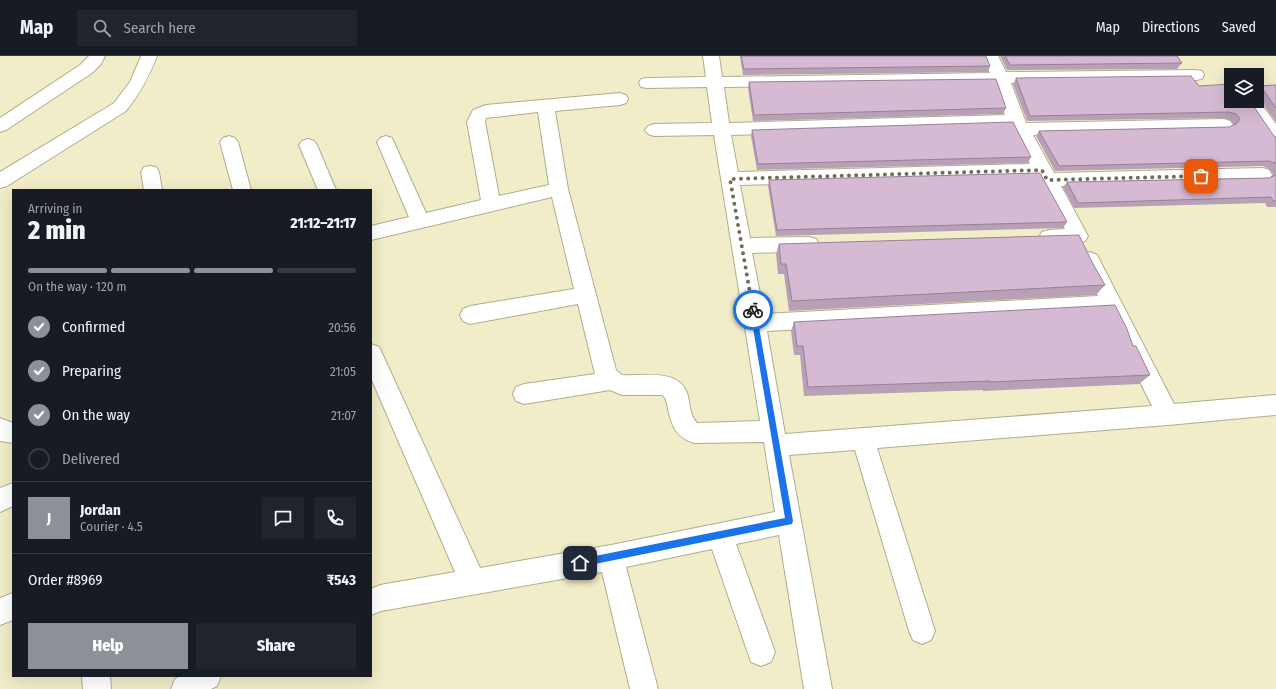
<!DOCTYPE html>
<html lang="en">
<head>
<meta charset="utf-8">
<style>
  :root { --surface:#171b24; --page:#20242c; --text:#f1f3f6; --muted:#9ea1a6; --line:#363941; --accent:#8c9099 }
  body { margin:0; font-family:"Fira Sans Condensed",sans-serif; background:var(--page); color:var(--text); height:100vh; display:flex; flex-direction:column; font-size:15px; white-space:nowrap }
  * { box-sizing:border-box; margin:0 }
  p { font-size:13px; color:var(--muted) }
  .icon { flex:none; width:22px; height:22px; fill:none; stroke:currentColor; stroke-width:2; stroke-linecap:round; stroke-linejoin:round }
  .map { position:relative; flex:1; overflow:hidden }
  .side { position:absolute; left:12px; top:133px; width:360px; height:488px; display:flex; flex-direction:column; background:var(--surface); border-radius:0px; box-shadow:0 4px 16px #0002 }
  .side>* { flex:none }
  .fabs { position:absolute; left:1224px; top:12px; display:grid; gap:8px }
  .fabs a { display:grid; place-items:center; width:40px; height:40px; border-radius:0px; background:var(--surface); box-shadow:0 4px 16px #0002; font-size:20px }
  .pin { position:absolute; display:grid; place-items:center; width:34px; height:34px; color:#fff; margin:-17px; border-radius:8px; box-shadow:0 2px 6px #0006 }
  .courier { position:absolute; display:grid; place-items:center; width:40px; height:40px; margin:-20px; border:3px solid #1a73e8; border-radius:50%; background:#fff; color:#222; box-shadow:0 1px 5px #0007 }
  .summary em { font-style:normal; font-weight:800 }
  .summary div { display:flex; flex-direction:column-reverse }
  .summary { display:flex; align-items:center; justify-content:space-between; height:68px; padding:0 16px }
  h1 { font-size:26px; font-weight:800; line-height:30px }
  .bar { display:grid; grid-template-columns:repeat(4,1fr); gap:6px 4px; align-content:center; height:48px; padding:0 16px }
  .bar i { height:5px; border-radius:3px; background:var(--line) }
  .bar .current { background:var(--accent) }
  .bar p { grid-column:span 4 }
  .line { display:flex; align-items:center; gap:10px; padding:0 16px; border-top:1px solid var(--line) }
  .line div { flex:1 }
  .round { display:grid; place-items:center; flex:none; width:42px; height:42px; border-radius:0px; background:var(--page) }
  ol { padding:0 16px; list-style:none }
  li { display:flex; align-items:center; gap:12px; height:44px }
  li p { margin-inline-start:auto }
  li .icon { padding:4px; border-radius:50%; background:var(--accent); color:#fff; stroke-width:4 }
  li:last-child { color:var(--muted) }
  li i { width:22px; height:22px; border:2px solid var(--line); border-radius:50% }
  .action { display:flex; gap:8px; margin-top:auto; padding:8px 16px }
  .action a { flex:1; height:46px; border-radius:0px; background:var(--accent); color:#fff; font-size:16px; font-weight:800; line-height:46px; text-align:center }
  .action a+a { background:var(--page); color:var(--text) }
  header { display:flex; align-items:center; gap:24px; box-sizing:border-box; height:56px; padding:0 20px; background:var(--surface); border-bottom:1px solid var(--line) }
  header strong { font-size:19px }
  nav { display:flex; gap:22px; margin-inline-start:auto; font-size:14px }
  .search { width:280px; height:36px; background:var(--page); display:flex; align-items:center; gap:10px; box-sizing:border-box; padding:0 14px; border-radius:0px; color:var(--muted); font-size:15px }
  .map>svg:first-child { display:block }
</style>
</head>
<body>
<header>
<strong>Map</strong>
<div class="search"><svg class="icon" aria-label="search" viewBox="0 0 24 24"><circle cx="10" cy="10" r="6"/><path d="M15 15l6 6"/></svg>Search here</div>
<nav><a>Map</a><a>Directions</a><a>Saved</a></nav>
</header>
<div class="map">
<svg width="1276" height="633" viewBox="0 0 1276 633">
  <rect width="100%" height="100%" fill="#f1edc9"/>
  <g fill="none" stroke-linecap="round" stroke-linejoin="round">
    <defs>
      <g id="minor">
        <path d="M89,0H105L101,8L92,17L6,74L0,76V62L80,9Z"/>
        <path d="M141,0H157C149,20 140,38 126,55L7,130L0,132V116L114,47L130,26Z"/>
        <path d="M703,0H719L722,21L990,17L982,0H998L1006,16L1196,14L1202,15L1204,19L1202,23L1196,24L1011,27L1026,67L1224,63L1230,65L1233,69L1230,73L1224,75L1033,79L1054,117L1263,112L1269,114L1272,119L1269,124L1263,126L1061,130L1088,180L1085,185C1072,189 1055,190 1042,186L1039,181L1042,176L1049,174L1065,173L1037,121L740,129L750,182L809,181L816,183L819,188L816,193L809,195L752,197L764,258L1098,240L1080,204L1083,199L1090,196L1097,199L1174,348L1276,339V359L1168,369L877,392L935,575L931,584L922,588L913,584L909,575L855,394L789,399L832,633H804L779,479L736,488L775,596L771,606L761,610L751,606L712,493L626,511L658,633H630L602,516L381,555L371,559V533L380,529L455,516L371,322V288L379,291L382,297L480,512L611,489L775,456L764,386L694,387C676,381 672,371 668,353C667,347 667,343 662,339H622L610,334L524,348L516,345L513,338L516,331L524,328L595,318L578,248L470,268L463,265L460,259L463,253L470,250L574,233L552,141L371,184V170L409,161L377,86L380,82L386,80L392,82L426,157L481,144L467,66L473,54L486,49L620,37L626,39L628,43L626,47L620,49L555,55L568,133L616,314L622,319C643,321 680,311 688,340C690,349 690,360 697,367L760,365L714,79L654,80L648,78L645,74L648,70L654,68L712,67L707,31L647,32L641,31L639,27L641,23L647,22L706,21ZM994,27L1005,59L729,67L724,31ZM538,56L549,129L499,140L485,66L486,62ZM1011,70L1030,108L738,116L731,79ZM1106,257L1152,350L785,378L767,275Z"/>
        <path d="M1257,42L1276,68V87L1270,85L1242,45H1257Z"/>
        <path d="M229,80L235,82L238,86L251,134H233L220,86L223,82Z"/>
        <path d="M308,83L314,85L317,89L336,134H318L299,89L302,85Z"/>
        <path d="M150,110L156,111L159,116L162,134H144L141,116L144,111Z"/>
        <path d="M0,362L13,367V387L0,385Z"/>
        <path d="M13,427V450L0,456V432Z"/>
        <path d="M13,537V564L0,569V542Z"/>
        <path d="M82,620H110L111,633H83Z"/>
        <path d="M180,620H221L217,630L211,633H171L175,623Z"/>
      </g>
    </defs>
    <use href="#minor" stroke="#b1ad8b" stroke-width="2"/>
    <use href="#minor" fill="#fff" fill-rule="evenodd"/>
  </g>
  <g fill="#b8a0b6">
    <path d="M740,0H986L990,10L988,16L743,19Z"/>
    <path d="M1000,0H1177L1182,7L1177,13L1007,14Z"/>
    <path d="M1016,22L1199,30L1276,81V151H1267L1265,147L1074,152L1063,131L1067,126L1269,122L1272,120L1273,118L1269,113L1263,110L1055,115L1036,80L1039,75L1229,71L1234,69L1230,64L1224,62L1027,65L1013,28Z"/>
    <path d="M749,26L1006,52L1003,58L753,65L748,32Z"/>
    <path d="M1276,29V66L1258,41L1257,42V30Z"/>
    <path d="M752,74L1031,101L1028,107L757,114L751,80Z"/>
    <path d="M769,124L1067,166L1063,172L776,180L768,130Z"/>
    <path d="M779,188L1093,208L1105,229L1096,239L789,255L784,218H778L776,198Z"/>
    <path d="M794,266L1133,290L1150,319L1139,328L983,335V334L804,340L800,299H794L791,275Z"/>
  </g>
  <g fill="#d6bad4" stroke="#968294">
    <path d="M741,0H986L990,10L744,13Z"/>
    <path d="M1005,0H1177L1182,7L1010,9Z"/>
    <path d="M1191,20L1199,30L1231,28V45H1250L1274,80L1276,81V108L1275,107L1269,105L1059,110L1039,75L1229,71L1236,68L1240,63L1236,58L1229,56L1030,60L1016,22Z"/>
    <path d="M996,23L1006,52L754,59L749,26Z"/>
    <path d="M1276,29V52L1264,35H1261V38H1257V30Z"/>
    <path d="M1013,66L1031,101L758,108L752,74Z"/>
    <path d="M1040,117L1067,166L777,174L769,124Z"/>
    <path d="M1276,119V145H1273L1271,141L1078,147L1067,126L1269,122Z"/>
    <path d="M1079,179L1093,208L1105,229L792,245L786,208H781L779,188Z"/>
    <path d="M1115,249L1127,273L1133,290H1136L1150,319L990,326V325L808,331L803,290H797L794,266Z"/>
  </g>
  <path fill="#1a73e8" d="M753,252L756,254L793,465L792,468L580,511L577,510L576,507L580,503L785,462L750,254Z"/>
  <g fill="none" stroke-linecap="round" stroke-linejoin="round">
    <path stroke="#6f6c57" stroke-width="4" stroke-dasharray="0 7.2" d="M753,254L730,123L1042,114L1047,124L1201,120"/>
  </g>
</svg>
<div class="fabs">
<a><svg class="icon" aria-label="layers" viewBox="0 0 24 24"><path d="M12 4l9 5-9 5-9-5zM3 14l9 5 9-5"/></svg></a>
</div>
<div class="pin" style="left:1201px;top:120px;background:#ea580c"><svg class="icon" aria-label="bag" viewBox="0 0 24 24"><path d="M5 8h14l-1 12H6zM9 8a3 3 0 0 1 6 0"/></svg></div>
<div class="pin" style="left:580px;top:507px;background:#1f2937"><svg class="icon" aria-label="home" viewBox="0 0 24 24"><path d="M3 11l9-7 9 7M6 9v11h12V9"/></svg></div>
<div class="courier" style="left:753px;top:254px"><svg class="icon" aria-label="bike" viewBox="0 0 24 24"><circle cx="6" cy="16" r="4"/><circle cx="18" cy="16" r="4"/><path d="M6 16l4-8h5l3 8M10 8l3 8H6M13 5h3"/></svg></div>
<section class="side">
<div class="summary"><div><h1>2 min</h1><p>Arriving in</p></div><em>21:12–21:17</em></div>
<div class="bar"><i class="current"></i><i class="current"></i><i class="current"></i><i></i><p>On the way · 120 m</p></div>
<ol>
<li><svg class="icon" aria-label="check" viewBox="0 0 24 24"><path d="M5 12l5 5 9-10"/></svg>Confirmed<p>20:56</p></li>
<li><svg class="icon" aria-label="check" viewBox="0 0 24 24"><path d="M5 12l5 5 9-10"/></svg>Preparing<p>21:05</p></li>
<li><svg class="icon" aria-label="check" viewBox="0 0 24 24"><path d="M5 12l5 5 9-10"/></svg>On the way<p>21:07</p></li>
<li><i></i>Delivered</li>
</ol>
<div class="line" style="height:72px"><b class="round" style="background:var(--accent);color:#fff">J</b><div><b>Jordan</b><p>Courier · 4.5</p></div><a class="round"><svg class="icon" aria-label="chat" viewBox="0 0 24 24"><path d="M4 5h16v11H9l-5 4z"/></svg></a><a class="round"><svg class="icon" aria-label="phone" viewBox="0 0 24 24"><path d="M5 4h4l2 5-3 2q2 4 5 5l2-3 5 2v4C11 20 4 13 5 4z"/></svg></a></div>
<div class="line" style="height:52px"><div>Order #8969</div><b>₹543</b></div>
<div class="action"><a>Help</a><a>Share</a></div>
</section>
</div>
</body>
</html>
